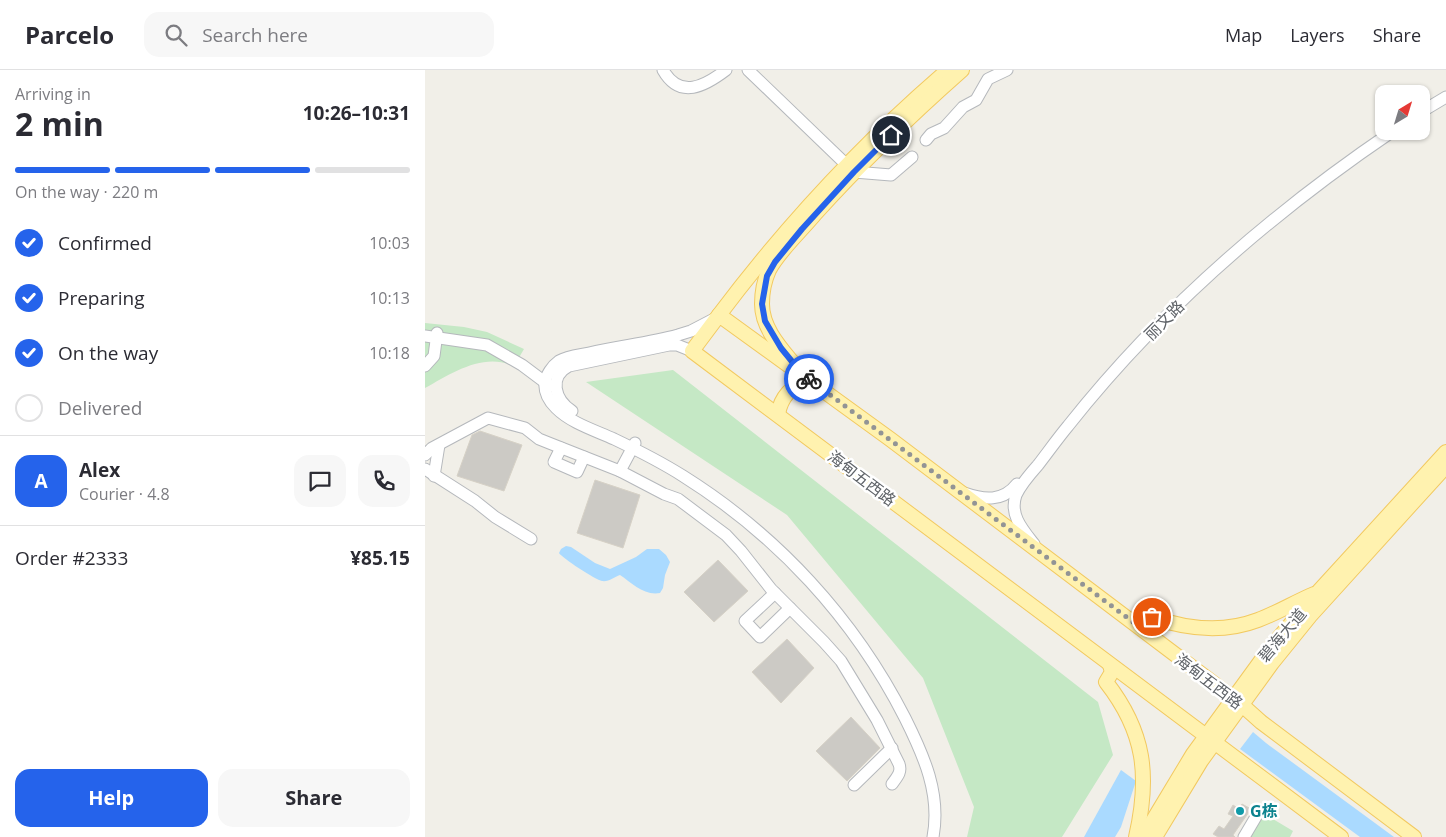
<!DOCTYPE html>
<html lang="en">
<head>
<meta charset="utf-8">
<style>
  :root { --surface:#fff; --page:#f7f7f7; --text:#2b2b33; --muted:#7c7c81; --line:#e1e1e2; --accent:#2563eb }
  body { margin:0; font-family:"Open Sans","Noto Sans SC",sans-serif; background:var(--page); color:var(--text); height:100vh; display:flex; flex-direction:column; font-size:19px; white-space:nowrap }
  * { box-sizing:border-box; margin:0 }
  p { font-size:16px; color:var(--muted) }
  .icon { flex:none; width:28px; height:28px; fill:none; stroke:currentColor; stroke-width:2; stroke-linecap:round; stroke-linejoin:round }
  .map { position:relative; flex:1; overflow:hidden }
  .side { display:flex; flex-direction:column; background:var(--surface); width:425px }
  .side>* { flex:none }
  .needle { width:32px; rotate:38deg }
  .controls { position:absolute; left:950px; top:15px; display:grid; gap:10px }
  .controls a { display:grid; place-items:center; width:55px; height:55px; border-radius:10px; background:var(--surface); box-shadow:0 1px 4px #0004; font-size:25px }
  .pin { position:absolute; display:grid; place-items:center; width:42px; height:42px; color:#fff; margin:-21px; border:2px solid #fff; border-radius:50%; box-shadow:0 1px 5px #0007 }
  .courier { position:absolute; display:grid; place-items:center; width:50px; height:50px; margin:-25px; border:4px solid #2563eb; border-radius:50%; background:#fff; color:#222; box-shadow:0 1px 6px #0007 }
  .overview em { font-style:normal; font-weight:700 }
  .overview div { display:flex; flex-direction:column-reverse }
  .overview { display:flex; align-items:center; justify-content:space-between; height:85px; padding:0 15px }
  h1 { font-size:32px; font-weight:700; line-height:38px }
  .bar { display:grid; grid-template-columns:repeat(4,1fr); gap:8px 5px; align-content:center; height:60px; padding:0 15px }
  .bar i { height:6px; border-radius:4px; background:var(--line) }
  .bar .on { background:var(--accent) }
  .bar p { grid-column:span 4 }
  .line { display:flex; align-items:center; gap:12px; padding:0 15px; border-top:1px solid var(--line) }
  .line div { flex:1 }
  .round { display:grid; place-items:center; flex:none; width:52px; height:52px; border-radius:15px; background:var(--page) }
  ol { padding:0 15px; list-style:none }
  li { display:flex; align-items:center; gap:15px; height:55px }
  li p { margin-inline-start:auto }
  li .icon { padding:5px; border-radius:50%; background:var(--accent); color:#fff; stroke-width:4 }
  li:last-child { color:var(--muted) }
  li i { width:28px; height:28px; border:2px solid var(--line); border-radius:50% }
  .action { display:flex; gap:10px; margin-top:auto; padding:10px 15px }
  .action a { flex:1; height:58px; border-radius:15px; background:var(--accent); color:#fff; font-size:20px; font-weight:700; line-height:58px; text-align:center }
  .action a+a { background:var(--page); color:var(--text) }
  header { display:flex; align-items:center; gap:30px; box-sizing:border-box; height:70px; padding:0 25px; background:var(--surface); border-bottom:1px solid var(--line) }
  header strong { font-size:24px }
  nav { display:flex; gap:28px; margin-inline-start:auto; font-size:18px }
  .search { width:350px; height:45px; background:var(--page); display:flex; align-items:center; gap:12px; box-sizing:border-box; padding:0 18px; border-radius:15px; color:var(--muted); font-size:19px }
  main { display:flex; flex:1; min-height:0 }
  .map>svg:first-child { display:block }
</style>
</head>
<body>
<header>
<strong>Parcelo</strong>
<div class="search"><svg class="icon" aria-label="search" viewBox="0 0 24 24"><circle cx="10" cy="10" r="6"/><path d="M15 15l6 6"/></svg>Search here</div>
<nav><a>Map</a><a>Layers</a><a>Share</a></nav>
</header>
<main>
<section class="side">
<div class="overview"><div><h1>2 min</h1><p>Arriving in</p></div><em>10:26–10:31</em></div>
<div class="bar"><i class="on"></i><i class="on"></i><i class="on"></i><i></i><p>On the way · 220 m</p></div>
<ol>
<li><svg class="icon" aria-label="check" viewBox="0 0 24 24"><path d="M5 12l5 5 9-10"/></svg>Confirmed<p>10:03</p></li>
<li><svg class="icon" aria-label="check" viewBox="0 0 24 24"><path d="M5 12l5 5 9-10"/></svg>Preparing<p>10:13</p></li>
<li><svg class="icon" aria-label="check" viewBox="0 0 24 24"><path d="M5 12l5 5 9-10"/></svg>On the way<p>10:18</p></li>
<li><i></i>Delivered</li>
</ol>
<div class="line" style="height:90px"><b class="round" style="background:var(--accent);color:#fff">A</b><div><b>Alex</b><p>Courier · 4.8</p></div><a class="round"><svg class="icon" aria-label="chat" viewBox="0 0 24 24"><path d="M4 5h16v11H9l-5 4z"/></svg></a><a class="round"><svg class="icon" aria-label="phone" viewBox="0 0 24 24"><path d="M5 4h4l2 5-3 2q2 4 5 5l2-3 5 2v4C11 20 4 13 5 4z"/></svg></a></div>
<div class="line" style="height:65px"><div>Order #2333</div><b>¥85.15</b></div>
<div class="action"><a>Help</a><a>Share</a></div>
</section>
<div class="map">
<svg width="1021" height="767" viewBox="0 0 1021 767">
  <rect width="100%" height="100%" fill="#f1efe8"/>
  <g fill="#c5e8c5">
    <path d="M0,253L39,257L62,262L99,279L89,296C58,282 27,303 0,318Z"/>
    <path d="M248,300L673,632L688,685L637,767H542L549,737L498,608L362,445L161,312Z"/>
    <path d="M838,743L868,761L865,767H824Z"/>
  </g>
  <g fill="#aadaff">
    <path d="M141,476L146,477L170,493L185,499L211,487L222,479H234L241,485L245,492L240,505L238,518L235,523C219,526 207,513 195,505C189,507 184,512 177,511C171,510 137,488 134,483L136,479Z"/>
    <path d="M828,662L841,673L969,767H935L815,679Z"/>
    <path d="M696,700L711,711L696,757L690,767H659Z"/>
  </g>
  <g fill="#cccac5" stroke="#d6d1c6">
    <path d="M55,361L97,375L79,421L32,406L47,365Z"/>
    <path d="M170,410L215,425L198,478L152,463Z"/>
    <path d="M293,490L323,521L289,552L259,522Z"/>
    <path d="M362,569L389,598L356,633L327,602Z"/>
    <path d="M426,647L455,678L422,711L391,681Z"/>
    <path d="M817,734L826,739L808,765L810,767H793L788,764L794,756L799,759L808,746L803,744L808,735L814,739Z"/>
  </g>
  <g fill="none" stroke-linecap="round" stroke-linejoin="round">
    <defs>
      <g id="minor">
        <path d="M238,0C255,30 280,16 301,0"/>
        <path d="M323,0L429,102L466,105L487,87"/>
        <path d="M996,42L1021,27"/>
        <path d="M501,70L506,64L519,58L538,37L551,30L563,9L582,0"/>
        <path d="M291,248L266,261L253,265C224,273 194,276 164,283C155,285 143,286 134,291C127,296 121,305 120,313C119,323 124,331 131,338C146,353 169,360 189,369C212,380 236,392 258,406C352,465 429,548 480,648C499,686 516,724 508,767"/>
        <path d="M0,266L62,275L97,295L125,316"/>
        <path d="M0,296L9,286L12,263"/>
        <path d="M147,341C130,330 123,307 144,296L244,275H252L267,281"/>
        <path d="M136,378L129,392L152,402L159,387"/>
        <path d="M0,385L7,378L63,348L100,358L114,369L124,373L195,401L239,424L253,429L301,465L316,481L346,519L399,572L416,591L452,650L474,694C477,702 472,707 467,714"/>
        <path d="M0,399L50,431L70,447L106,469"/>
        <path d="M195,401L210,373"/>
        <path d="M9,406L14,375"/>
        <path d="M539,423C559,430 578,432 592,414"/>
        <path d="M609,474C598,460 584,445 591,425C596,414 605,404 613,395C623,382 633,368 643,356C734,241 847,143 968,61"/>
        <path d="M350,523L320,551L335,567L365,538"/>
        <path d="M429,715L467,678"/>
        <path d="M819,767L832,745"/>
      </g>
      <g id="major">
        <path d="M294,245C361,156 438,73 523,0"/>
        <path d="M368,293C354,276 337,257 337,234C337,223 339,211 344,200C354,181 376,161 390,144C436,93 485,46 537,0"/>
        <path d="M353,344C356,326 367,317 382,308"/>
        <path d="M708,552L719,555L727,547C761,559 799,563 833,550C852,543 870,532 889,524"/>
        <path d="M685,595L687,602L681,612C720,662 725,706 711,767"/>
        <path d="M718,767L768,684L846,577L894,521L1021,382"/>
        <path d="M730,767L776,691L847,593L885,546L1021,396"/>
        <path d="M916,767L267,281L294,245L465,369L817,635L836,652L989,767"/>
      </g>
    </defs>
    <use href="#minor" stroke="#b5b8bc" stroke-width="13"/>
    <use href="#major" stroke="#f2c960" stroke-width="16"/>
    <use href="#minor" stroke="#fff" stroke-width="11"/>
    <use href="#major" stroke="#fff2af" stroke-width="14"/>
  </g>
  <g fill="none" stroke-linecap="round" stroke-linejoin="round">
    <path stroke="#929495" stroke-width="5" stroke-dasharray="0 9" d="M384,309L708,552L719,555L727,547"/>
    <path stroke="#2563eb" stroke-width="6" d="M384,309L378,305L356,278L340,251L337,234L342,206L350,192L377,159L429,102L466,65"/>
  </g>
  <circle fill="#0f9aa8" stroke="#fff" stroke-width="2" cx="815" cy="741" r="5"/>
  <g text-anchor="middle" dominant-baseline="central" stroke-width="5" stroke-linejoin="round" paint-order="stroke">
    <g font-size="16" fill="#5f6368" stroke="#fff">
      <text transform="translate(739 250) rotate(-45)">丽文路</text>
      <text transform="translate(437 408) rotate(37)">海甸五西路</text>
      <text transform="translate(857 565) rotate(-50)">碧海大道</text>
      <text transform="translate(784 611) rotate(37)">海甸五西路</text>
    </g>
    <g font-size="16" font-weight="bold" fill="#0d838f" stroke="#fff" text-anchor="start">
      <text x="825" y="741">G栋</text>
    </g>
  </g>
</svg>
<div class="controls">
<a><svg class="needle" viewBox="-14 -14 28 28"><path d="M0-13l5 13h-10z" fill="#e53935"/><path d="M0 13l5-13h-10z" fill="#7c7c81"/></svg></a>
</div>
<div class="pin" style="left:727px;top:547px;background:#ea580c"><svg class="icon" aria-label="bag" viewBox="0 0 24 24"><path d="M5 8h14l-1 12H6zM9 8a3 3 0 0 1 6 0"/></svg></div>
<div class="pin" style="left:466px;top:65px;background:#1f2937"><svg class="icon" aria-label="home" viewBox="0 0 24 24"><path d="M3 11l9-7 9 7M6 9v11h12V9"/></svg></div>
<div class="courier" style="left:384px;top:309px"><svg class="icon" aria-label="bike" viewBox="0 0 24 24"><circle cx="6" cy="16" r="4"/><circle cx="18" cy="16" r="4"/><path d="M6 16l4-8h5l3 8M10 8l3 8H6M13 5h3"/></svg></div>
</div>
</main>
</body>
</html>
